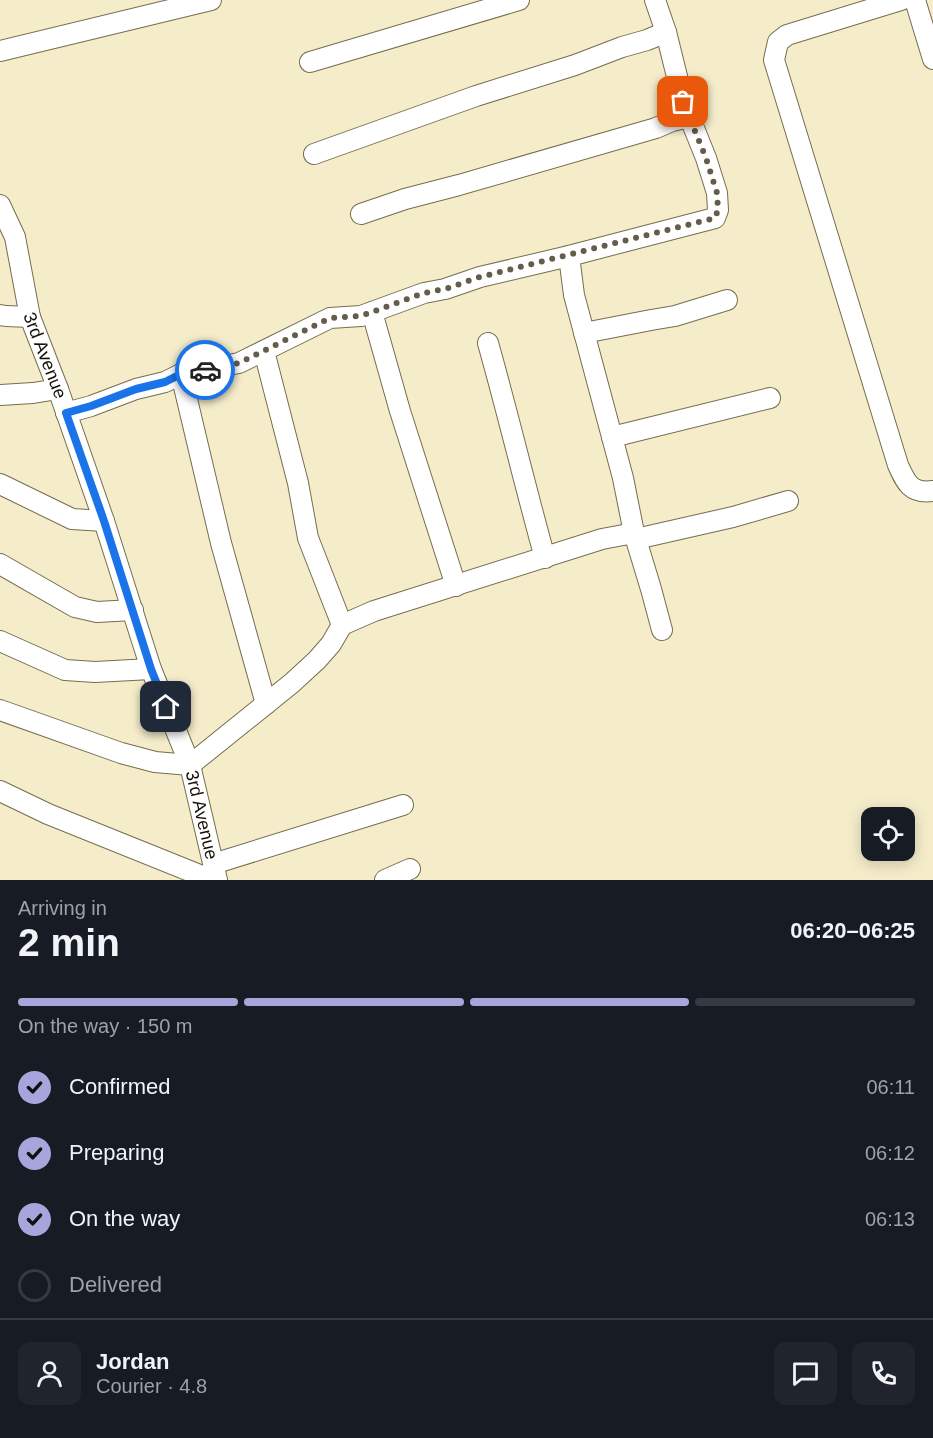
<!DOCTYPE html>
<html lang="en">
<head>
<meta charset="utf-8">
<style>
  :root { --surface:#171b24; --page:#20242c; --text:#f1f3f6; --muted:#9ea1a6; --line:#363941; --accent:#a6a6dc }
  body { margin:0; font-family:Arial,sans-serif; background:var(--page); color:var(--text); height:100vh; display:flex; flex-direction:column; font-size:22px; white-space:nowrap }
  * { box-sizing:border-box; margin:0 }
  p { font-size:20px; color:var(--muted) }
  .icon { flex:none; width:33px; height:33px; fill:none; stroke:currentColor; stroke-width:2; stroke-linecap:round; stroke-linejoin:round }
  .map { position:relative; height:880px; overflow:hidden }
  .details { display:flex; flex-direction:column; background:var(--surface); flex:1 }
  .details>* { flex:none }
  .buttons { position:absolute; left:861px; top:807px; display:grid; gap:12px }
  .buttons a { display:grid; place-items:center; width:54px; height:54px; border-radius:12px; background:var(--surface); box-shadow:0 3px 15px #0003; font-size:30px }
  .pin { position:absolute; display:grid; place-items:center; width:51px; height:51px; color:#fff; margin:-26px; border-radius:12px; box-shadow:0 3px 9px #0006 }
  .courier { position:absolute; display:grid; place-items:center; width:60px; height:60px; margin:-30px; border:4px solid #1a73e8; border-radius:50%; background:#fff; color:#222; box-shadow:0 2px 8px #0007 }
  .overview em { font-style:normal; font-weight:700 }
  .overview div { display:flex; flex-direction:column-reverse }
  .overview { display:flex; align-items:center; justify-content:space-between; height:102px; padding:0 18px }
  h1 { font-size:39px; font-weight:700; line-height:45px }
  .bar { display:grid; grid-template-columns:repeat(4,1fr); gap:9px 6px; align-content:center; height:72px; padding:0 18px }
  .bar i { height:8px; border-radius:4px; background:var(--line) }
  .bar .current { background:var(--accent) }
  .bar p { grid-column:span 4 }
  .line { display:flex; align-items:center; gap:15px; padding:0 18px; border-top:2px solid var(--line) }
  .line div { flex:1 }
  .round { display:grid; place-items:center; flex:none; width:63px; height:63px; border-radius:12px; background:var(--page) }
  ol { padding:0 18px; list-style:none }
  li { display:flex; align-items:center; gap:18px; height:66px }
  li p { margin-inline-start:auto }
  li .icon { padding:6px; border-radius:50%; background:var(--accent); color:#111; stroke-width:4 }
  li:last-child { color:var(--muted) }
  li i { width:33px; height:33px; border:3px solid var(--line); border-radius:50% }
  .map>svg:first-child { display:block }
</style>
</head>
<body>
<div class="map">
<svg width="933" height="880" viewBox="0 0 933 880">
  <rect width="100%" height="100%" fill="#f5edca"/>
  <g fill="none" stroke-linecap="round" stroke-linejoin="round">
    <defs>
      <g id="minor">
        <path d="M901,0L787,35L778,42L774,60L898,465C906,483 911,494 933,491"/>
        <path d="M915,0L933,59"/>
        <path d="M0,51L211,0"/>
        <path d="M310,62L519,0"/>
        <path d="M314,154L476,96L575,65L622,47L647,40L666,32"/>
        <path id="s1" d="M0,205L15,237L30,317L58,389L104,521L151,669L190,765L217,880"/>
        <path d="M361,214L405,199L459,185L656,128L672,121L689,117"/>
        <path d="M569,256L574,295L623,478L634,533L651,589L662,630"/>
        <path d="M372,312L400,411L456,586"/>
        <path d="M0,315L6,316L30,317"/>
        <path d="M584,333L651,320L675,316L727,300"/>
        <path d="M488,343C508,414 525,486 545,558"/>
        <path d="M264,351L298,483L308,538L342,625"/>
        <path d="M181,374L221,543L266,704"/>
        <path d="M0,395L33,393L58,389"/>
        <path d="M66,413L91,406L136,389L165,382L181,374L239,363L330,318L361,316L424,293L445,289L480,277L569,256L715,218L718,210L717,193L706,158L683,101L666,32L655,0"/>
        <path d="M612,437L770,398"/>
        <path d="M0,484L72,519L104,521"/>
        <path d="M636,539L733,517L788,501"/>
        <path d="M0,564L75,607L97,612L133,610"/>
        <path d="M0,641L65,670L95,672L151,669"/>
        <path d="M0,710L121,753L155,762L190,765L292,683L317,660L331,644L342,625L374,611L602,539L634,533"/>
        <path d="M0,791L48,814L212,880"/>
        <path d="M213,864L403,805"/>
        <path d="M385,880L410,869"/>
      </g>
    </defs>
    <use href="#minor" stroke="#756d4f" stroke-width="22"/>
    <use href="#minor" stroke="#fff" stroke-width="20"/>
  </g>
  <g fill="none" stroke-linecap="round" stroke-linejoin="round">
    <path stroke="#635e4b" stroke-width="6" stroke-dasharray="0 10.8" d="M205,370L239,363L330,318L361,316L424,293L445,289L480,277L715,218L718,210L717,193L706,158L683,102"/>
    <path stroke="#1a73e8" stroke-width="8" d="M166,707L151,669L104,521L66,413L91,406L136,389L165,382L181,374L205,370"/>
  </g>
  <g text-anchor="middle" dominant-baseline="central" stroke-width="4.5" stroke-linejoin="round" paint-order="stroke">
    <g font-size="18" fill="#141106" stroke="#f5edca">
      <text stroke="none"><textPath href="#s1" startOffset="158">3rd Avenue</textPath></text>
      <text stroke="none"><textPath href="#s1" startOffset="644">3rd Avenue</textPath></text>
    </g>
  </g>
</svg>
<div class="buttons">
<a><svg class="icon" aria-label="locate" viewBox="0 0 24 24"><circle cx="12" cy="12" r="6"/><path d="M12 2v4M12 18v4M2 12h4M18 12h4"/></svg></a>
</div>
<div class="pin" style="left:683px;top:102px;background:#ea580c"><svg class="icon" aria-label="bag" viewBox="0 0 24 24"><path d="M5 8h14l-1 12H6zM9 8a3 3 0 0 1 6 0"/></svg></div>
<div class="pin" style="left:166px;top:707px;background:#1f2937"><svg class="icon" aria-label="home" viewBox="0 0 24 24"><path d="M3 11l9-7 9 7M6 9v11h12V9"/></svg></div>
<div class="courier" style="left:205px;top:370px"><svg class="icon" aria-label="car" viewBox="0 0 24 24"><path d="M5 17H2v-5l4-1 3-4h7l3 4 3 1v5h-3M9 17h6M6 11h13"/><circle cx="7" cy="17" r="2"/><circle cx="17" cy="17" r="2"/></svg></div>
</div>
<section class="details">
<div class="overview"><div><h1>2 min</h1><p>Arriving in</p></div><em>06:20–06:25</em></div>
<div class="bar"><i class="current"></i><i class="current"></i><i class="current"></i><i></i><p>On the way · 150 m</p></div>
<ol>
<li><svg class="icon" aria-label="check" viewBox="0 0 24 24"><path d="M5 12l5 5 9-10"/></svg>Confirmed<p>06:11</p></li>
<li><svg class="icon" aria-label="check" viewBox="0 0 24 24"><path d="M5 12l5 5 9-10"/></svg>Preparing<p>06:12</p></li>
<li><svg class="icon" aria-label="check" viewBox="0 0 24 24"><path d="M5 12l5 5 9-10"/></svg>On the way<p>06:13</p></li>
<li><i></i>Delivered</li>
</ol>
<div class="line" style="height:108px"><a class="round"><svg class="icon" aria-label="person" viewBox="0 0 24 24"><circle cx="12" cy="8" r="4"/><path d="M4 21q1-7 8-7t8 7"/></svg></a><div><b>Jordan</b><p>Courier · 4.8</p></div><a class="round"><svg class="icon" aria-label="chat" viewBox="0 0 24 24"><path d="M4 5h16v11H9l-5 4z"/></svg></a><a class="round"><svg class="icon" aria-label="phone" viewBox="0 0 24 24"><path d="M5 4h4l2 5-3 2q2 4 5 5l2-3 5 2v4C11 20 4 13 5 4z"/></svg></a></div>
</section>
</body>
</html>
